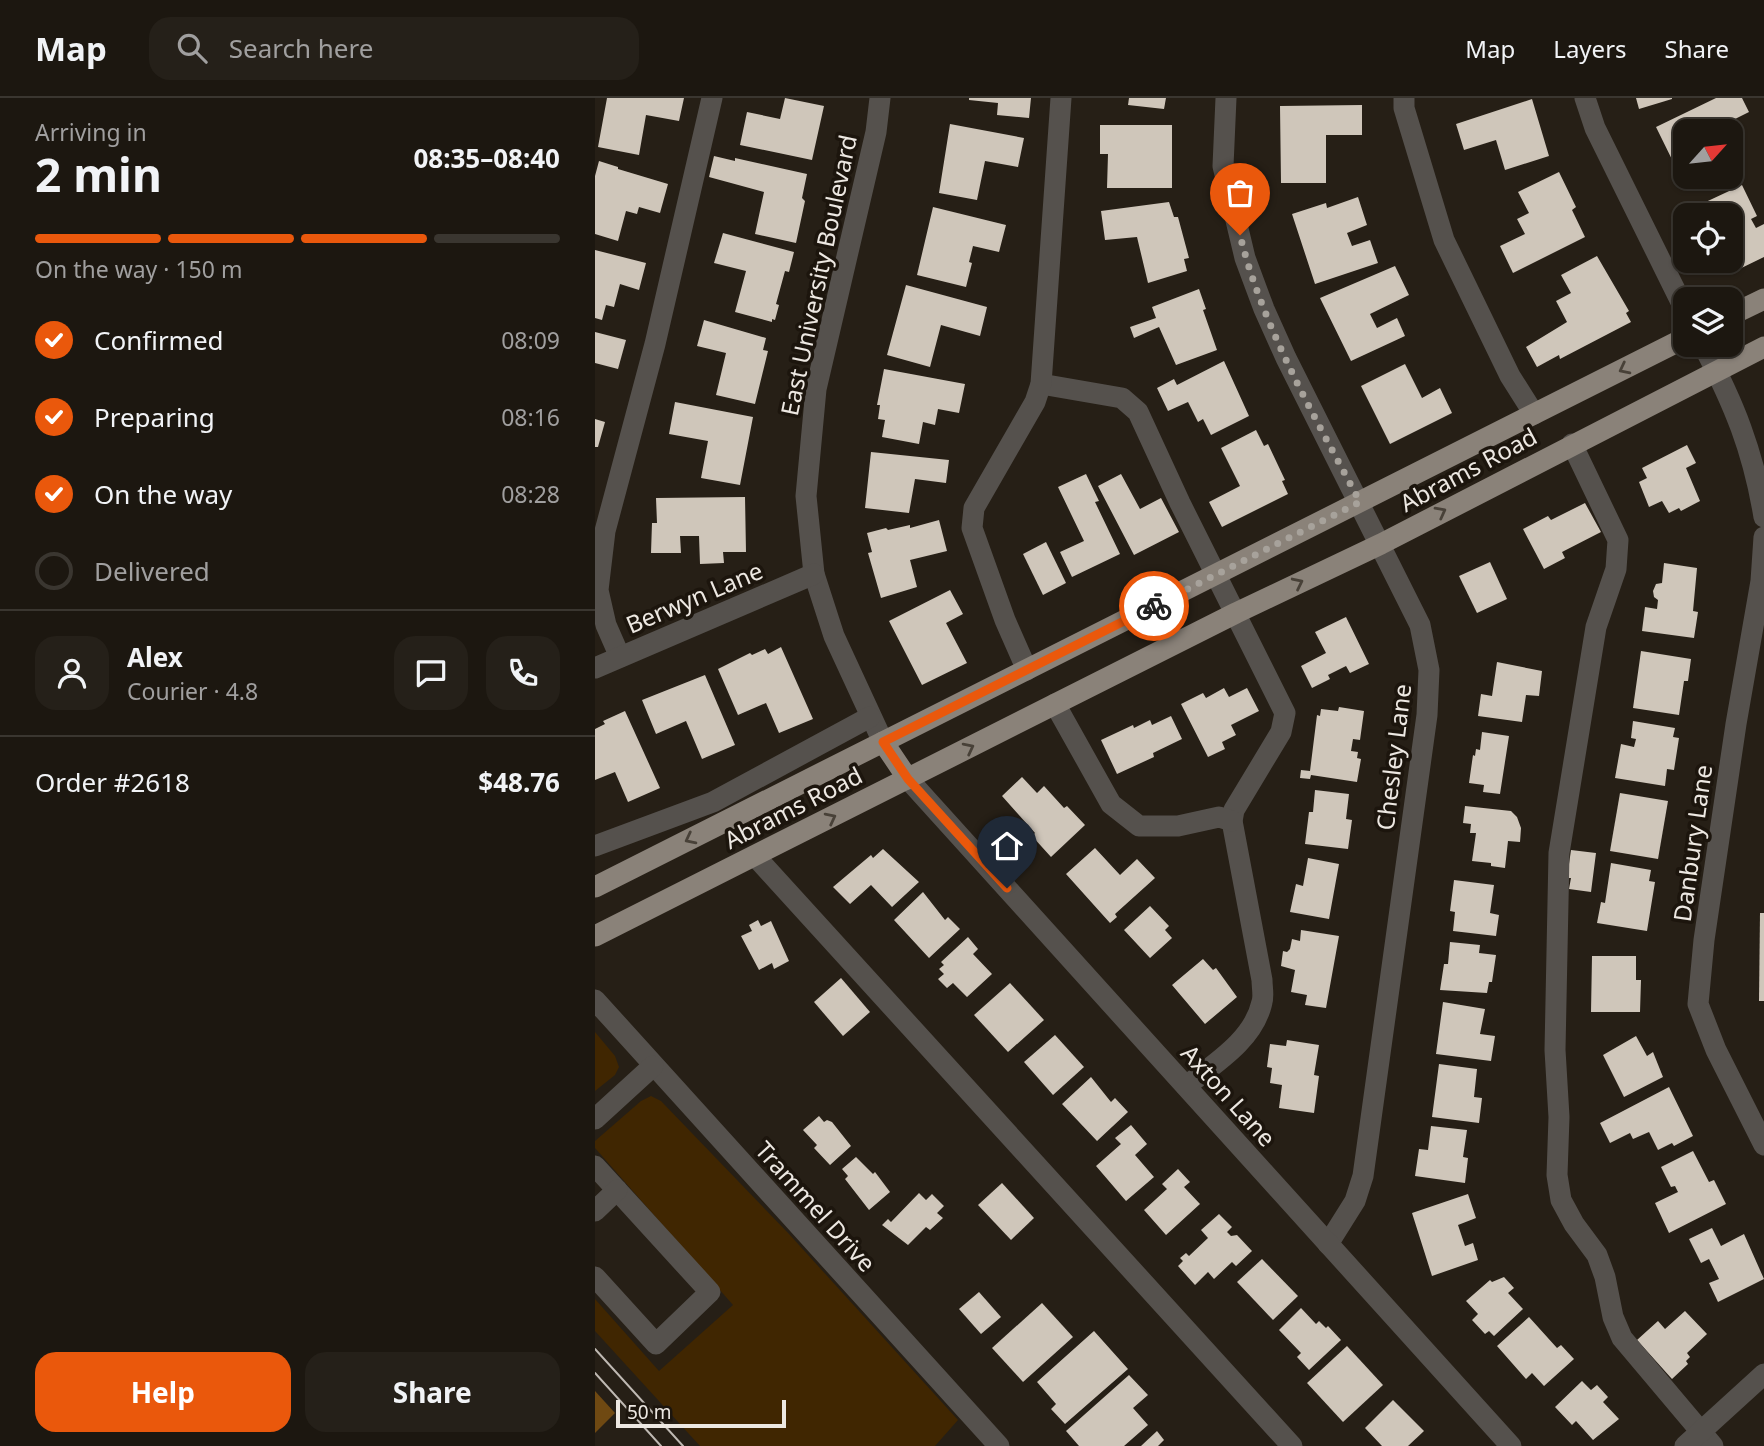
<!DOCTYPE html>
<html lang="en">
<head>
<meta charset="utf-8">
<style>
  :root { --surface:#1c1710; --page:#252019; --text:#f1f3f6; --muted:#a09f9f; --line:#3a3630; --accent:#ea580c }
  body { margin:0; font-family:"Noto Sans",sans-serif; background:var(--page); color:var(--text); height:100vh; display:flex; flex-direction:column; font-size:26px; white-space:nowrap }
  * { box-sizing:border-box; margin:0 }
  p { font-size:23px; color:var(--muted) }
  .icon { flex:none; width:38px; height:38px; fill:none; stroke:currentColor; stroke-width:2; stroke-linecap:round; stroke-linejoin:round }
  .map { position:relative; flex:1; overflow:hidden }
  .drawer { display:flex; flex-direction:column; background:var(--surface); width:595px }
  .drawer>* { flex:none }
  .needle { width:46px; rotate:63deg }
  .controls { position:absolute; left:1078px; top:21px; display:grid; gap:14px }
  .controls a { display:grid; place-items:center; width:70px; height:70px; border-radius:14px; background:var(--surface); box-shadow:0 2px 5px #0004,0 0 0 2px var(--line); font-size:35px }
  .scale { position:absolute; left:21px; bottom:18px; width:170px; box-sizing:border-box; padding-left:7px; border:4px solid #ede8e2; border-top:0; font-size:19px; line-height:24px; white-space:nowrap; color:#ede8e2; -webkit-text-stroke:5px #1c150d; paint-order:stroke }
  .pin { position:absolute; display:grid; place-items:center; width:60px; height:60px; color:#fff; margin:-72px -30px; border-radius:50% 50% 50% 0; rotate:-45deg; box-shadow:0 0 7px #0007 }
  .pin .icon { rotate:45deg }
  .courier { position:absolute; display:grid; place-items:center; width:70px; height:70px; margin:-35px; border:5px solid #ea580c; border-radius:50%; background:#fff; color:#222; box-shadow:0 2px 9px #0007 }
  .head em { font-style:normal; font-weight:700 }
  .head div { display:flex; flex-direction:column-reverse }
  .head { display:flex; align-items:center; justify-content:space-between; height:119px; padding:0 35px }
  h1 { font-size:46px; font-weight:700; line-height:52px }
  .bar { display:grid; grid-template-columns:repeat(4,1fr); gap:10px 7px; align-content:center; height:84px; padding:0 35px }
  .bar i { height:9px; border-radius:5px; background:var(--line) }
  .bar .on { background:var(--accent) }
  .bar p { grid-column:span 4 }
  .line { display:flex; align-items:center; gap:18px; padding:0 35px; border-top:2px solid var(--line) }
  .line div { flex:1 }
  .round { display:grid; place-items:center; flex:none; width:74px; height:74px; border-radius:21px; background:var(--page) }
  ol { padding:0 35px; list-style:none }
  li { display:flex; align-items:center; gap:21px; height:77px }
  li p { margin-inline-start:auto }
  li .icon { padding:7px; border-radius:50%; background:var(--accent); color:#fff; stroke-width:4 }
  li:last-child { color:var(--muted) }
  li i { width:38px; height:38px; border:4px solid var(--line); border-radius:50% }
  .action { display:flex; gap:14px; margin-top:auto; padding:14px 35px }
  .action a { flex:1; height:80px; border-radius:21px; background:var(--accent); color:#fff; font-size:28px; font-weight:700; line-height:80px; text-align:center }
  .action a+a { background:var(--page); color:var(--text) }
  header { display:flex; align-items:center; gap:42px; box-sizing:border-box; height:98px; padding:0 35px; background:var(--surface); border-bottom:2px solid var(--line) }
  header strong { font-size:33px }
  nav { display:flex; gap:38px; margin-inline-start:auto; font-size:24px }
  .search { width:490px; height:63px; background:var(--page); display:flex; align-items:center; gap:18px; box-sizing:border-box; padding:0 24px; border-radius:21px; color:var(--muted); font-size:26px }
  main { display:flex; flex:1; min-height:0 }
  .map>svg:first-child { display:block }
</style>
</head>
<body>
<header>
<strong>Map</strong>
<div class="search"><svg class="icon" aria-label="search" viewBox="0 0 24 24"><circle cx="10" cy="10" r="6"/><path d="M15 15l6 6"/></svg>Search here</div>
<nav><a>Map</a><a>Layers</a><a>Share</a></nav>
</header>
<main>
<section class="drawer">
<div class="head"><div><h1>2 min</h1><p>Arriving in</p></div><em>08:35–08:40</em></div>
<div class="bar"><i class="on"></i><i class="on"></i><i class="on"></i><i></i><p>On the way · 150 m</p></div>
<ol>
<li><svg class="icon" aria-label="check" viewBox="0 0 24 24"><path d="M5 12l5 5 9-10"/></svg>Confirmed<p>08:09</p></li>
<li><svg class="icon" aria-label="check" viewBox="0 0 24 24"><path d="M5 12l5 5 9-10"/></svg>Preparing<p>08:16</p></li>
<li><svg class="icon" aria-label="check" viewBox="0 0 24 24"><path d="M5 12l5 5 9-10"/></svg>On the way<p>08:28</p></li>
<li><i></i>Delivered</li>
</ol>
<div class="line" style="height:126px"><a class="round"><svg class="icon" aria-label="person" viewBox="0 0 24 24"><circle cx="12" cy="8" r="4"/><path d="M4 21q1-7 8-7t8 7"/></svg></a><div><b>Alex</b><p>Courier · 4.8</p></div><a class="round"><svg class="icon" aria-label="chat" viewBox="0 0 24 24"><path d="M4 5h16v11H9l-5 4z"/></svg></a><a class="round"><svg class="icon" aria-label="phone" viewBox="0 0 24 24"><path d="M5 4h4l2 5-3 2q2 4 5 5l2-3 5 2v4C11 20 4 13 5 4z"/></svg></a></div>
<div class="line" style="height:91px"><div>Order #2618</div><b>$48.76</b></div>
<div class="action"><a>Help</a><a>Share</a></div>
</section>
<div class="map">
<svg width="1169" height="1348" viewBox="0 0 1169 1348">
  <rect width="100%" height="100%" fill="#261f16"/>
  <g fill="#402601">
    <path d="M0,934L20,958L24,969L20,977L0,993Z"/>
    <path d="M56,998L66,1003L194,1136L363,1322L340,1348H105L0,1233V1201L64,1273L138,1207L0,1050V1043L46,1003Z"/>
  </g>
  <path fill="#6f4912" d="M0,1293L20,1315L0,1335Z"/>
  <g fill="#cfc6ba">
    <path d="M12,0H89L84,23L51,17L44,57L3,49Z"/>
    <path d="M190,0L229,8L217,62L145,47L152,14L185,21Z"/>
    <path d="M374,0H436L434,20L402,17L403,5L374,2Z"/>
    <path d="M534,0H571L569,11L533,7Z"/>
    <path d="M1041,0H1077V1L1044,11Z"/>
    <path d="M1121,0H1147L1154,14L1116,33H1090V79H1113L1091,90L1061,29Z"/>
    <path d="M937,1L954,58L910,72L901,42L869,52L861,26Z"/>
    <path d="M767,7V37H731V85H686L685,8Z"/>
    <path d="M355,26L429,40L423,69L390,63L382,102L344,95Z"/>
    <path d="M505,27H577V90H512L513,56H505Z"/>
    <path d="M119,58L140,63V60L212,76L207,100L210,103L201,145L160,136L169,94L114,79Z"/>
    <path d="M4,63L23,69V71L73,86L65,115L44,109L42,116L31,113L23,143L0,136V78Z"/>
    <path d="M964,74L981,109L977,112L990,139L918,175L905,148L930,136L922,121L934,115L923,94Z"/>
    <path d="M1147,87L1162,118L1156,121L1161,130L1169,126V159L1132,177L1126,163H1136V117H1104L1100,109Z"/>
    <path d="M763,99L772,127L752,135L757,148L775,142L783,165L720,186L697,116L731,105L732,110Z"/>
    <path d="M574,104L579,119H583L594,160L589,161L592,173L553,185L542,139L510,142L506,113Z"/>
    <path d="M338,109L411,127L404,154L378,148L374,164L377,165L371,189L322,177Z"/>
    <path d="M128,135L199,154L194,174L190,173L181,206L184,207L180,222L177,221V224L140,214L151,173L119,165Z"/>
    <path d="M0,152L51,165L44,192L25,186L19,209L11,207L7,222L0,220Z"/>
    <path d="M1002,158L1034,213L1031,215L1036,224L965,261L964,257L942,269L931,249L972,224L961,203L976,195L966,177Z"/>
    <path d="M800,168L814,197L775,216L782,230L802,220L810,238L756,263L725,200Z"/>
    <path d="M311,187L392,209L385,238L346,227L335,269L292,257Z"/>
    <path d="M604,191L611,211L608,212L622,252L581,267L564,229L539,240L535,229L561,220L557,209Z"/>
    <path d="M109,222L171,240L168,252L173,253L160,306L121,297L131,255L102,248Z"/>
    <path d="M0,234L31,242L23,271L0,265Z"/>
    <path d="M629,263L654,318L616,337L608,321L603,324L593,304L573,313L562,290L579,281L582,287Z"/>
    <path d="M810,266L827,300L845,290L857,315L795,346L766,288Z"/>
    <path d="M289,271L370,286L364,315L343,311L340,327L328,324L324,346L287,339L290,322L283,321L285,307H282Z"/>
    <path d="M80,304L158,319L145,387L106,380L113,343L74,336Z"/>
    <path d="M0,321L10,324L3,349H0Z"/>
    <path d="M661,332L669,348L673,346L690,382L687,383L693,396L627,429L614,404L645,388L626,350Z"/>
    <path d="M1092,347L1101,365L1091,370L1105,403L1086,413L1084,410L1074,415L1067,403L1054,409L1044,384L1052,380L1047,370Z"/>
    <path d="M276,354L354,362L351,385L320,381L314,415L270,410Z"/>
    <path d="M491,376L504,403L500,404L525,456L477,479L465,454L489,443L463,389Z"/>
    <path d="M526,376L545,411L566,400L584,434L539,457L503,388Z"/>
    <path d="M150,399L151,454H128L129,465L105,466L104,438H85L86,455H56L57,425H62L61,400Z"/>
    <path d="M990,405L1006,434L967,454L970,460L949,471L928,431L953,418L956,422Z"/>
    <path d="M344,422L352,453L315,462L322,489L286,500L273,455L277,454L272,435L291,430L293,432L315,427V430Z"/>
    <path d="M451,444L471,485L448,497L428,456Z"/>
    <path d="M895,464L912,501L882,515L864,478Z"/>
    <path d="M1069,465L1102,470L1098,513L1103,514L1099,540L1047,533L1050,509L1062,511L1063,502L1059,499L1058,493L1061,486L1067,485Z"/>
    <path d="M355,492L368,516L351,525L372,565L327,587L294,523Z"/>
    <path d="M751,519L774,566L755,575L751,568L733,577L735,581L717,590L706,568L731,555L720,534Z"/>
    <path d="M186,549L218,621L184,635L171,605L143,617L123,571L155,555L157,557L170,551L173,556Z"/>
    <path d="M1046,553L1096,561L1093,583H1089L1084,617L1038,610Z"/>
    <path d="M902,564L947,573L944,598L931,597L927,624L883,618L886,596L897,598Z"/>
    <path d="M110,577L140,647L107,661L91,623L61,636L47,602Z"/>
    <path d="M629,590L634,599L652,590L664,613L636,627L641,637L627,644L630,651L613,659L586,606L608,595L611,600Z"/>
    <path d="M744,609L769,613L765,642L758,641L756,653L763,654L762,660L766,661L762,684L716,677L715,681L705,680L706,672L715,673L722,617L725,618L726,611L743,613Z"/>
    <path d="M30,613L65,690L33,704L20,674L0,682V631L10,626L8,623Z"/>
    <path d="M576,618L587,641L558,655L559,659L522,676L506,642L538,627L539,630L555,622L557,627Z"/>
    <path d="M1038,623L1080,630L1078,639L1084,640L1079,672L1072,671L1070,688L1020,680L1026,646L1039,649L1041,641L1036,640Z"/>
    <path d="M887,634L914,638L905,696L888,694L889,687L874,685L878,657L880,658L881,651L885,652Z"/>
    <path d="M427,679L442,695L449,688L469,710L472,708L490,727L456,759L437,738L440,735L407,698Z"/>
    <path d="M720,692L754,696L751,721L757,722L753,751L710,746L714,714H718Z"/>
    <path d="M1025,695L1073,703L1063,761L1015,753Z"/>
    <path d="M870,708L916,713L922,719L926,730L925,744L913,743L910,770L896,768V765L877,763L881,735H875L876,726L868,725Z"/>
    <path d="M500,750L525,777L542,761L560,780L520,816L522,819L515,825L471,776Z"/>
    <path d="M288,751L324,784L297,809L276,787L255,806L238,789L276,757L278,760Z"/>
    <path d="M976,752L1001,755L996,794L974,791L976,780H972Z"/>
    <path d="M713,760L744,766L734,821L695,814L701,786L708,788Z"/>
    <path d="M1016,765L1056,772L1054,783L1060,784L1052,833L1002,825L1006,804L1010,805Z"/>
    <path d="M859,782L899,787L895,815L904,817L901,838L858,833L860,814L855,813Z"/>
    <path d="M328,794L350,822L353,819L365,831L334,860L299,822Z"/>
    <path d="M555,808L574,828L570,832L577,840L555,860L529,832Z"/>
    <path d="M1165,815H1169V903H1164Z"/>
    <path d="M163,822L166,828L176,823L194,863L179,871L177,865L164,872L146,838L157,833L154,827Z"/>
    <path d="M706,832L744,838L731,910L710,907L712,897L696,894L700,872L686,868L688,853L692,854L695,851L697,841L705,843Z"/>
    <path d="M373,839L383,851L378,856L397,876L372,899L358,885L352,890L343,881L349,876L344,871L349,867L346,864Z"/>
    <path d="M855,844L885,847L884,855L901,857L897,884H894L892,895L845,892L849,866H853Z"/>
    <path d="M997,858H1041V882H1046L1045,914H996Z"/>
    <path d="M608,861L618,872L621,870L642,899L610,926L577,887Z"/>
    <path d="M246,880L275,914L248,938L219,904Z"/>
    <path d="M415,885L449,922L413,954L379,917Z"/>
    <path d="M848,904L890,911L885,936L900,938L896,963L841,956Z"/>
    <path d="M460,937L489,969L458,997L429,964Z"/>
    <path d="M1041,938L1052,958L1058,954L1068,979L1029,999L1008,957Z"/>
    <path d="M692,942L724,947L719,977L724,978L719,1015L684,1010L687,987L675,985L677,970L672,969L675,946L691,948Z"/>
    <path d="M844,966L882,971L879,999L887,1000L884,1025L837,1019Z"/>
    <path d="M496,979L516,1004L520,1000L533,1014L502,1043L467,1006Z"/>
    <path d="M1074,989L1098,1038L1079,1048L1077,1045L1063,1052L1054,1034L1038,1041L1035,1035L1015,1045L1005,1025Z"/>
    <path d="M224,1018L229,1024L232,1022L237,1024L256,1048L235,1067L219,1050L222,1047L208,1032Z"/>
    <path d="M536,1027L552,1046L540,1057L559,1079L531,1103L501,1068L526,1046L520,1040Z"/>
    <path d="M836,1028L872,1032L868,1059L873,1060L870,1085L820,1078L824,1051L833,1052Z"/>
    <path d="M1098,1053L1114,1084L1119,1082L1131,1106L1074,1135L1060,1105L1083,1094L1080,1088L1076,1089L1066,1069Z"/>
    <path d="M261,1059L278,1076L280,1074L295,1094L274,1112L250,1081L253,1078L247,1071Z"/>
    <path d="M583,1071L595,1084L589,1089L605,1106L571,1137L549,1112L572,1091L567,1086Z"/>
    <path d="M407,1085L439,1120L416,1142L383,1107Z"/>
    <path d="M324,1095L331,1102L337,1096L349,1108L342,1115L348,1120L335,1132L331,1129L313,1147L287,1127L293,1121L296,1124Z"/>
    <path d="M873,1096L881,1120L863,1127L870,1148L878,1145L883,1162L837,1178L817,1115Z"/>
    <path d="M624,1116L637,1129L632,1134L636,1138L642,1137L657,1153L641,1168L637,1164L619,1181L613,1174L600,1187L583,1168L588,1163L585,1160L591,1155L594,1158L613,1140L606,1132Z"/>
    <path d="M1117,1130L1126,1148L1149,1136L1169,1181L1123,1204L1114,1185L1124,1181L1114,1161L1106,1165L1094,1141Z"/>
    <path d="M667,1161L703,1198L678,1222L642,1184Z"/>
    <path d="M909,1179L919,1190L913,1195L928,1211L899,1238L894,1233L890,1236L877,1222L883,1216L871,1203L895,1182L897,1184Z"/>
    <path d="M384,1194L406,1219L386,1236L364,1211Z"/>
    <path d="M447,1205L478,1239L428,1284L397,1250Z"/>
    <path d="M706,1210L721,1226L724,1223L731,1230L733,1228L746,1242L714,1272L702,1259L706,1255L684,1232Z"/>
    <path d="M1090,1213L1112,1236L1092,1255L1095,1259L1091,1263L1093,1266L1077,1281L1042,1242L1063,1223L1070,1231Z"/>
    <path d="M934,1219L962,1250L966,1247L979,1261L949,1288L937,1275L931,1281L902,1248Z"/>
    <path d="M499,1233L533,1271L470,1326L456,1311L461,1306L442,1284Z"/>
    <path d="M752,1248L788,1287L748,1324L712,1285Z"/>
    <path d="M534,1277L553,1297L538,1310L553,1327L529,1348H484L471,1333Z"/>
    <path d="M987,1283L996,1292L1002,1287L1013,1299L1008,1304L1024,1321L998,1342L981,1323L977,1327L960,1309Z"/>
    <path d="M798,1302L829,1333L813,1348H787L770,1330Z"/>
    <path d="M562,1333L569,1342L563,1348H546Z"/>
  </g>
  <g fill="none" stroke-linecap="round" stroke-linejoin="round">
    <g stroke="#55514d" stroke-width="21">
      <path d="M285,0L281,34L221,291L211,398L219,476L239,538L288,644"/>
      <path d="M631,0L628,68L650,160L669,211L691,260L825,527L834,572L832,617L768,1078L760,1103L733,1146"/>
      <path d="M809,0V10L849,142L915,278L939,316"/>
      <path d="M990,0L1000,30L1090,212"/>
      <path d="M1108,247C1139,306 1158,352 1169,419"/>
      <path d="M446,286L527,300L543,314L585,405L690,615L686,634L639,712L637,723L667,882C667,889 669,898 667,904C659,942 619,966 591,988"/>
      <path d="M977,346L1023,442L1021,471L1001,529L964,755L960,952L964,1019L962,1077L966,1102L979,1126L1002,1157L1010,1179L1018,1219L1027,1240L1118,1348"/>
      <path d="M1169,439L1166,483L1141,626L1109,842L1103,906L1121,952L1169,1047"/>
      <path d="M25,559L11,527L3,492L10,433L60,246L117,0"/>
      <path d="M0,570L219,476"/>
      <path d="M432,572L410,522L377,430L379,410L440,304L446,286L466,0"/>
      <path d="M460,606L516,706L544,728H583L624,719L637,723"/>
      <path d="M313,681L916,1348"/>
      <path d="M0,748L118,704L275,619"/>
      <path d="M160,758L697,1348"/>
      <path d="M0,902L404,1348"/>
      <path d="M0,1021L58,968"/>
      <path d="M0,1068L115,1194L61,1246L0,1179"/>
      <path d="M0,1113L22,1092"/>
      <path d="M1090,1348L1169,1276"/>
    </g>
    <g stroke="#8a8279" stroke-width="21">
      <path d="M1136,217L1169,201"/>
      <path d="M288,644L313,681"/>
      <path d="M0,789L1090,240"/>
      <path d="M0,838L641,515L786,446L1169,249"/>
    </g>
    <g stroke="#bfb9b3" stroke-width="2">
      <path d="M0,1251L88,1348"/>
      <path d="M0,1275L66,1348"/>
    </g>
  </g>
  <defs><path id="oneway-chevron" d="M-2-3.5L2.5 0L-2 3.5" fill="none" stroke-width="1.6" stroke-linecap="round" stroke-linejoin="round" transform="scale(1.75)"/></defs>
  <g stroke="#484138">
    <use href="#oneway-chevron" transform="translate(1029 271) rotate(153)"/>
    <use href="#oneway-chevron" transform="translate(846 414) rotate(-28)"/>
    <use href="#oneway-chevron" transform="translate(703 485) rotate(-26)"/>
    <use href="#oneway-chevron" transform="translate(374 650) rotate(-27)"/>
    <use href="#oneway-chevron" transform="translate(236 720) rotate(-27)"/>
    <use href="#oneway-chevron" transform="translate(95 741) rotate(153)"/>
  </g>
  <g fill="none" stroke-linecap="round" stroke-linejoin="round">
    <path stroke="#a7a29b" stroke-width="7" stroke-dasharray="0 12.6" d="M559,508L765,404C720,319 668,231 645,137"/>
    <path stroke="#ea580c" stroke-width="9" d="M412,790L313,681L288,644L559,508"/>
  </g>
  <g text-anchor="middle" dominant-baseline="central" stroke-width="7" stroke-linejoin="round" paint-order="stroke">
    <g font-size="24" fill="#ede8e2" stroke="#1c150d">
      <text transform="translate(223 177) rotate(-78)">East University Boulevard</text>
      <text transform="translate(873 371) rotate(-28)">Abrams Road</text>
      <text transform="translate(99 499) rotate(-23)">Berwyn Lane</text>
      <text transform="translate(798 659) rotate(-83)">Chesley Lane</text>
      <text transform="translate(198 709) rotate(-27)">Abrams Road</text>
      <text transform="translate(1097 745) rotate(-82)">Danbury Lane</text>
      <text transform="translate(634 997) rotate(48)">Axton Lane</text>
      <text transform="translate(221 1108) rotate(48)">Trammel Drive</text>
    </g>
  </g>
</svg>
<div class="controls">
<a><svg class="needle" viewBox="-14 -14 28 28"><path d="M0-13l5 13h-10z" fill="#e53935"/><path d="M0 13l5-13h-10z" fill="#a09f9f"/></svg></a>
<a><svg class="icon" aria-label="locate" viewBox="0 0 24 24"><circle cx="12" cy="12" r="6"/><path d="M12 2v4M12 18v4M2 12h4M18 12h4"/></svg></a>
<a><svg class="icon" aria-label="layers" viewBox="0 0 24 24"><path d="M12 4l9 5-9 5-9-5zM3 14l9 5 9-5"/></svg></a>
</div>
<div class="scale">50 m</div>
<div class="pin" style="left:645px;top:137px;background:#ea580c"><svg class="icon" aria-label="bag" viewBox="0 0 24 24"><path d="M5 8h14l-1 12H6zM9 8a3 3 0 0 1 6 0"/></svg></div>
<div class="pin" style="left:412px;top:790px;background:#1f2937"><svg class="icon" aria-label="home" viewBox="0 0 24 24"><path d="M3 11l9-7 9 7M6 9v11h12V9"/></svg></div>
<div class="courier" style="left:559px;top:508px"><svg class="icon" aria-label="bike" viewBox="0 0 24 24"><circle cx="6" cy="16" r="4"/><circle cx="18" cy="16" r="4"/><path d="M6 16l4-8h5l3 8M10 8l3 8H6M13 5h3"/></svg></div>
</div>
</main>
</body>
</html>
